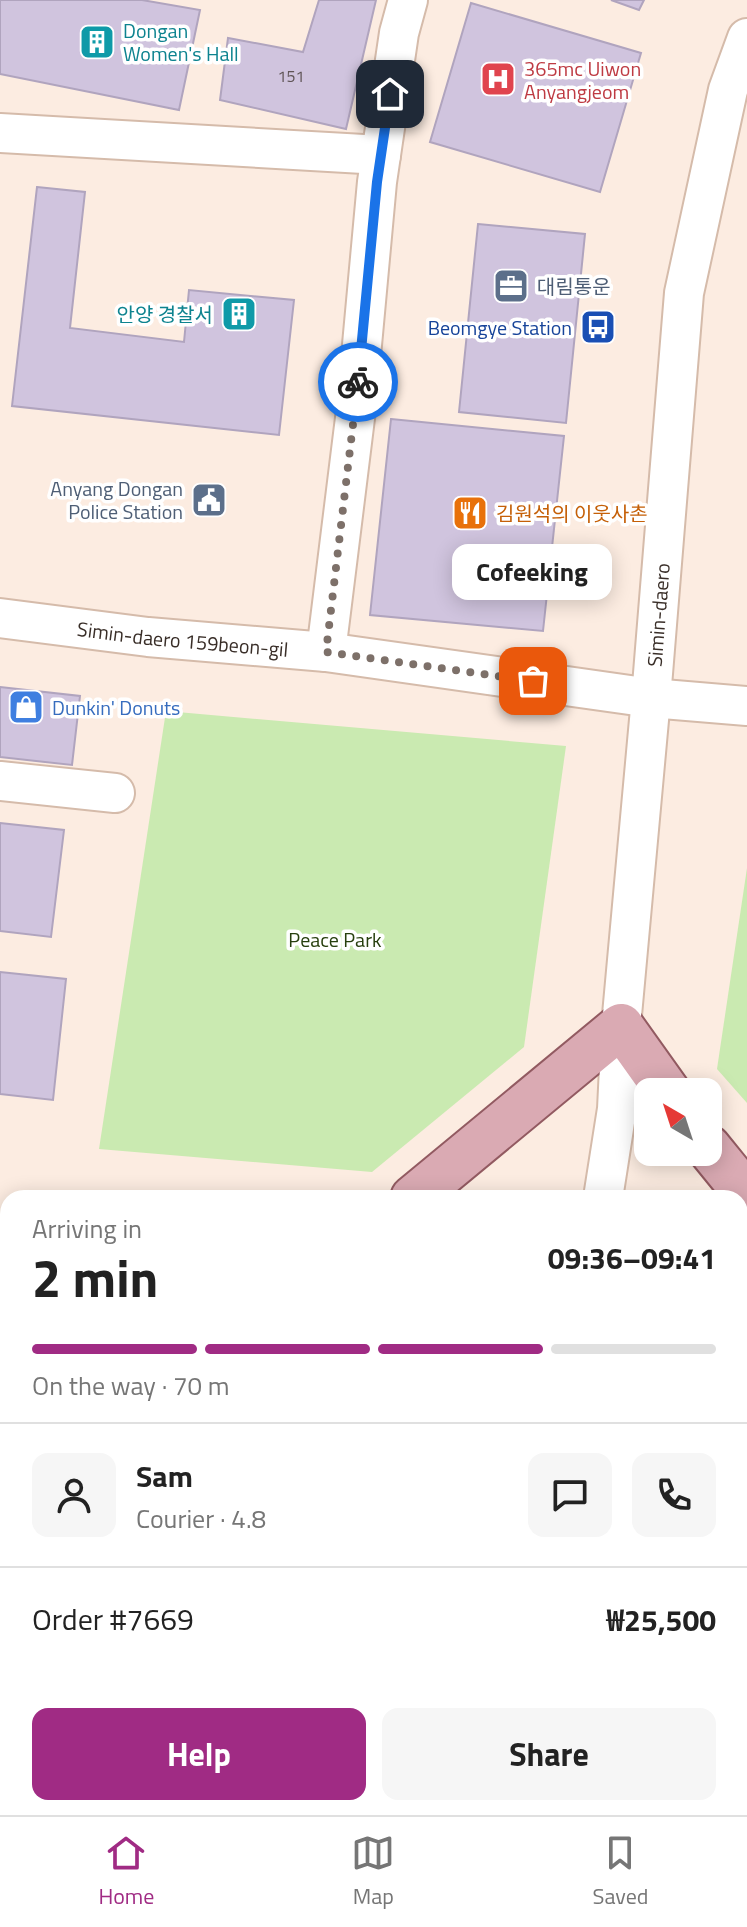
<!DOCTYPE html>
<html lang="en">
<head>
<meta charset="utf-8">
<style>
  :root { --surface:#fff; --page:#f6f6f6; --text:#222; --muted:#767676; --line:#e0e0e0; --accent:#a02b84 }
  body { margin:0; font-family:"Titillium Web","Noto Sans KR",sans-serif; background:var(--page); color:var(--text); height:100vh; display:flex; flex-direction:column; font-size:30px; white-space:nowrap }
  * { box-sizing:border-box; margin:0 }
  p { font-size:26px; color:var(--muted) }
  .icon { flex:none; width:44px; height:44px; fill:none; stroke:currentColor; stroke-width:2; stroke-linecap:round; stroke-linejoin:round }
  .map { position:relative; flex:1; overflow:hidden }
  .details { position:absolute; left:0px; top:1190px; width:748px; height:626px; display:flex; flex-direction:column; background:var(--surface); border-radius:24px 24px 0 0; box-shadow:0 4px 20px #0003 }
  .details>* { flex:none }
  .needle { width:52px; rotate:321deg }
  .tools { position:absolute; left:634px; top:1078px; display:grid; gap:16px }
  .tools a { display:grid; place-items:center; width:88px; height:88px; border-radius:16px; background:var(--surface); box-shadow:0 4px 20px #0003; font-size:40px }
  .pin { position:absolute; display:grid; place-items:center; width:68px; height:68px; color:#fff; margin:-34px; border-radius:16px; box-shadow:0 4px 12px #0006 }
  .courier { position:absolute; display:grid; place-items:center; width:80px; height:80px; margin:-40px; border:6px solid #1a73e8; border-radius:50%; background:#fff; color:#222; box-shadow:0 2px 10px #0007 }
  .bubble { position:absolute; height:56px; border-radius:16px; background:var(--surface); box-shadow:0 4px 20px #0003; font-size:26px; font-weight:700; line-height:56px; text-align:center }
  .headline em { font-style:normal; font-weight:700 }
  .headline div { display:flex; flex-direction:column-reverse }
  .headline { display:flex; align-items:center; justify-content:space-between; height:136px; padding:0 32px }
  h1 { font-size:52px; font-weight:700; line-height:60px }
  .bar { display:grid; grid-template-columns:repeat(4,1fr); gap:12px 8px; align-content:center; height:96px; padding:0 32px }
  .bar i { height:10px; border-radius:6px; background:var(--line) }
  .bar .current { background:var(--accent) }
  .bar p { grid-column:span 4 }
  .line { display:flex; align-items:center; gap:20px; padding:0 32px; border-top:2px solid var(--line) }
  .line div { flex:1 }
  .round { display:grid; place-items:center; flex:none; width:84px; height:84px; border-radius:16px; background:var(--page) }
  .action { display:flex; gap:16px; margin-top:auto; padding:16px 32px }
  .action a { flex:1; height:92px; border-radius:16px; background:var(--accent); color:#fff; font-size:32px; font-weight:700; line-height:92px; text-align:center }
  .action a+a { background:var(--page); color:var(--text) }
  .menu { display:flex; justify-content:space-around; align-items:center; height:112px; border-top:2px solid var(--line); background:var(--surface); font-size:22px; color:var(--muted) }
  .menu a { display:grid; justify-items:center; gap:4px }
  .menu .current { color:var(--accent) }
  .map>svg:first-child { display:block }
</style>
</head>
<body>
<div class="map">
<svg width="747" height="1815" viewBox="0 0 747 1815">
  <rect width="100%" height="100%" fill="#fcece1"/>
  <g fill="#caeab1">
    <path d="M166,711L566,746L524,1047L372,1172L99,1149Z"/>
    <path d="M747,868V1103L717,1069Z"/>
  </g>
  <g fill="#d0c4de" stroke="#b0a4be" stroke-width="2">
    <path d="M0,0H142L200,10L179,110L0,74Z"/>
    <path d="M319,0H376L346,129L220,100L228,38L303,52Z"/>
    <path d="M611,0H644L639,10Z"/>
    <path d="M471,3L641,53L600,192L430,142Z"/>
    <path d="M37,187L85,192L70,328L184,342L189,290L294,300L279,435L12,406Z"/>
    <path d="M478,224L585,234L566,423L459,412Z"/>
    <path d="M391,419L564,436L543,631L370,615Z"/>
    <path d="M0,687L80,696L72,765L0,757Z"/>
    <path d="M0,823L64,830L51,937L0,931Z"/>
    <path d="M0,972L66,979L53,1100L0,1094Z"/>
    <path d="M0,1380L8,1381V1460L0,1459Z"/>
    <path d="M1,1506H8V1590L0,1589Z"/>
    <path d="M740,1525H747V1571L740,1577Z"/>
    <rect x="740" y="1729" width="7" height="47"/>
    <path d="M17,1808H51L50,1815H16Z"/>
    <path d="M80,1808H121L120,1815H79Z"/>
    <path d="M128,1808H165L164,1815H127Z"/>
    <path d="M191,1808H232L231,1815H190Z"/>
    <path d="M237,1808H271L270,1815H236Z"/>
    <path d="M366,1808H451L450,1815H365Z"/>
    <path d="M614,1808H694L693,1815H614Z"/>
  </g>
  <g fill="none" stroke-linecap="round" stroke-linejoin="round">
    <path stroke="#d5c6bc" stroke-width="44" stroke-dasharray="44 22" stroke-linecap="butt" d="M740,1371L747,1372"/>
    <defs>
      <g id="minor">
        <path d="M0,133L381,155"/>
        <path id="s1" d="M0,618L148,637L326,652L651,698L747,706"/>
        <path d="M326,652L356,410L377,182L399,33L408,0"/>
        <path d="M0,781L115,793"/>
        <path id="s2" d="M603,1198L617,1109L621,1026L651,698L684,293L728,90L747,38"/>
        <path d="M0,1623L8,1624"/>
        <path d="M542,1815L543,1808"/>
      </g>
      <g id="major">
        <path d="M708,1147L747,1195"/>
        <path d="M413,1198L621,1026L668,1092"/>
        <path d="M0,1243L8,1244"/>
        <path d="M740,1305L747,1306"/>
        <path d="M0,1324L8,1325"/>
        <path d="M740,1396L747,1397"/>
        <path d="M740,1466L747,1461"/>
      </g>
    </defs>
    <use href="#minor" stroke="#d5bbaa" stroke-width="42"/>
    <use href="#major" stroke="#925a61" stroke-width="48"/>
    <use href="#minor" stroke="#fff" stroke-width="38"/>
    <use href="#major" stroke="#daaab3" stroke-width="44"/>
  </g>
  <g fill="none" stroke-linecap="round" stroke-linejoin="round">
    <path stroke="#7d7069" stroke-width="8" stroke-dasharray="0 14.4" d="M358,382L326,652L533,681"/>
    <path stroke="#1a73e8" stroke-width="10" d="M358,382L377,182L390,94"/>
  </g>
  <defs>
    <symbol id="building-square" viewBox="-11 -11 22 22"><rect x="-9" y="-9" width="18" height="18" rx="4" fill="#0f9aa8" stroke="#fff"/><path d="M-4-6H4V6H1V3H-1V6H-4ZM-2.5-4.3h1.7v1.8h-1.7ZM.8-4.3h1.7v1.8H.8ZM-2.5-1h1.7V.8h-1.7ZM.8-1h1.7V.8H.8Z" fill="#fff"/></symbol>
    <symbol id="hospital-square" viewBox="-11 -11 22 22"><rect x="-9" y="-9" width="18" height="18" rx="4" fill="#e0444e" stroke="#fff"/><path d="M-5-5h3v3.5h4V-5h3V5h-3V1.5h-4V5h-3Z" fill="#fff"/></symbol>
    <symbol id="office-square" viewBox="-11 -11 22 22"><rect x="-9" y="-9" width="18" height="18" rx="4" fill="#5c6f8a" stroke="#fff"/><path d="M-6-3h4V-5.5h4V-3h4V5H-6ZM-1-4.5V-3h2v-1.5ZM-6 0V1H6V0Z" fill="#fff"/></symbol>
    <symbol id="bus-square" viewBox="-11 -11 22 22"><rect x="-9" y="-9" width="18" height="18" rx="4" fill="#1a4fb4" stroke="#fff"/><path d="M-5-6H5V4H4V6H2V4H-2V6H-4V4H-5ZM-3.5-4V0h7V-4ZM-3.5 1.2v1.5H-2V1.2ZM2 1.2v1.5H3.5V1.2Z" fill="#fff"/></symbol>
    <symbol id="civic-square" viewBox="-11 -11 22 22"><rect x="-9" y="-9" width="18" height="18" rx="4" fill="#5c6f8a" stroke="#fff"/><path d="M-.6-6.5H3V-4.5H.6V-3L4-1V1h2V6H-6V1h2V-1L-.6-3ZM-1.2 2.5V6h2.4V2.5Z" fill="#fff"/></symbol>
    <symbol id="restaurant-square" viewBox="-11 -11 22 22"><rect x="-9" y="-9" width="18" height="18" rx="4" fill="#e8710a" stroke="#fff"/><path d="M-5-6h1v4h1v-4h1v4h1v-4h1v5L-1.5 .5V6h-2V.5L-5-1ZM5-6V6H3V1.5H1.5Q1.5-4 5-6Z" fill="#fff"/></symbol>
    <symbol id="shop-square" viewBox="-11 -11 22 22"><rect x="-9" y="-9" width="18" height="18" rx="4" fill="#3f7fe0" stroke="#fff"/><path d="M-5-2.5h2.3a2.7 3.5 0 0 1 5.4 0H5L5.5 6h-11ZM-1.5-2.5h3a1.5 2.3 0 0 0-3 0Z" fill="#fff"/></symbol>
  </defs>
  <g fill-rule="evenodd">
    <use href="#building-square" x="77" y="22" width="40" height="40"/>
    <use href="#hospital-square" x="478" y="59" width="40" height="40"/>
    <use href="#office-square" x="491" y="266" width="40" height="40"/>
    <use href="#building-square" x="219" y="294" width="40" height="40"/>
    <use href="#bus-square" x="578" y="307" width="40" height="40"/>
    <use href="#civic-square" x="189" y="480" width="40" height="40"/>
    <use href="#restaurant-square" x="450" y="493" width="40" height="40"/>
    <use href="#shop-square" x="6" y="687" width="40" height="40"/>
  </g>
  <g text-anchor="middle" dominant-baseline="central" stroke-width="7" stroke-linejoin="round" paint-order="stroke">
    <g font-size="16" fill="#5f5456">
      <text x="291" y="76">151</text>
    </g>
    <g font-size="20" fill="#0d838f" stroke="#fff" text-anchor="start">
      <text x="123" y="30">Dongan<tspan x="123" dy="23">Women's Hall</tspan></text>
      <text x="213" y="314" text-anchor="end">안양 경찰서</text>
    </g>
    <g font-size="20" fill="#be3a42" stroke="#fff" text-anchor="start">
      <text x="524" y="68">365mc Uiwon<tspan x="524" dy="23">Anyangjeom</tspan></text>
    </g>
    <g font-size="20" fill="#4e5e75" stroke="#fff" text-anchor="start">
      <text x="537" y="286">대림통운</text>
      <text x="183" y="488" text-anchor="end">Anyang Dongan<tspan x="183" dy="23">Police Station</tspan></text>
    </g>
    <g font-size="20" fill="#164399" stroke="#fff" text-anchor="end">
      <text x="572" y="327">Beomgye Station</text>
    </g>
    <g font-size="20" fill="#c56008" stroke="#fff" text-anchor="start">
      <text x="496" y="513">김원석의 이웃사촌</text>
    </g>
    <g font-size="20" fill="#392e28" stroke="#fff">
      <text stroke="none"><textPath href="#s2" startOffset="586">Simin-daero</textPath></text>
      <text stroke="none"><textPath href="#s1" startOffset="184">Simin-daero 159beon-gil</textPath></text>
    </g>
    <g font-size="20" fill="#366cbe" stroke="#fff" text-anchor="start">
      <text x="52" y="707">Dunkin' Donuts</text>
    </g>
    <g font-size="20" fill="#273f0e" stroke="#fff">
      <text x="335" y="939">Peace Park</text>
    </g>
  </g>
</svg>
<div class="tools">
<a><svg class="needle" viewBox="-14 -14 28 28"><path d="M0-13l5 13h-10z" fill="#e53935"/><path d="M0 13l5-13h-10z" fill="#767676"/></svg></a>
</div>
<div class="pin" style="left:533px;top:681px;background:#ea580c"><svg class="icon" aria-label="bag" viewBox="0 0 24 24"><path d="M5 8h14l-1 12H6zM9 8a3 3 0 0 1 6 0"/></svg></div>
<div class="pin" style="left:390px;top:94px;background:#1f2937"><svg class="icon" aria-label="home" viewBox="0 0 24 24"><path d="M3 11l9-7 9 7M6 9v11h12V9"/></svg></div>
<div class="courier" style="left:358px;top:382px"><svg class="icon" aria-label="bike" viewBox="0 0 24 24"><circle cx="6" cy="16" r="4"/><circle cx="18" cy="16" r="4"/><path d="M6 16l4-8h5l3 8M10 8l3 8H6M13 5h3"/></svg></div>
<div class="bubble" style="left:452px;top:544px;width:160px">Cofeeking</div>
<section class="details">
<div class="headline"><div><h1>2 min</h1><p>Arriving in</p></div><em>09:36–09:41</em></div>
<div class="bar"><i class="current"></i><i class="current"></i><i class="current"></i><i></i><p>On the way · 70 m</p></div>
<div class="line" style="height:144px"><a class="round"><svg class="icon" aria-label="person" viewBox="0 0 24 24"><circle cx="12" cy="8" r="4"/><path d="M4 21q1-7 8-7t8 7"/></svg></a><div><b>Sam</b><p>Courier · 4.8</p></div><a class="round"><svg class="icon" aria-label="chat" viewBox="0 0 24 24"><path d="M4 5h16v11H9l-5 4z"/></svg></a><a class="round"><svg class="icon" aria-label="phone" viewBox="0 0 24 24"><path d="M5 4h4l2 5-3 2q2 4 5 5l2-3 5 2v4C11 20 4 13 5 4z"/></svg></a></div>
<div class="line" style="height:104px"><div>Order #7669</div><b>₩25,500</b></div>
<div class="action"><a>Help</a><a>Share</a></div>
</section>
</div>
<nav class="menu">
<a class="current"><svg class="icon" aria-label="home" viewBox="0 0 24 24"><path d="M3 11l9-7 9 7M6 9v11h12V9"/></svg>Home</a>
<a><svg class="icon" aria-label="map" viewBox="0 0 24 24"><path d="M3 6l6-2 6 2 6-2v14l-6 2-6-2-6 2zM9 4v14M15 6v14"/></svg>Map</a>
<a><svg class="icon" aria-label="saved" viewBox="0 0 24 24"><path d="M7 4h10v16l-5-4-5 4z"/></svg>Saved</a>
</nav>
</body>
</html>
